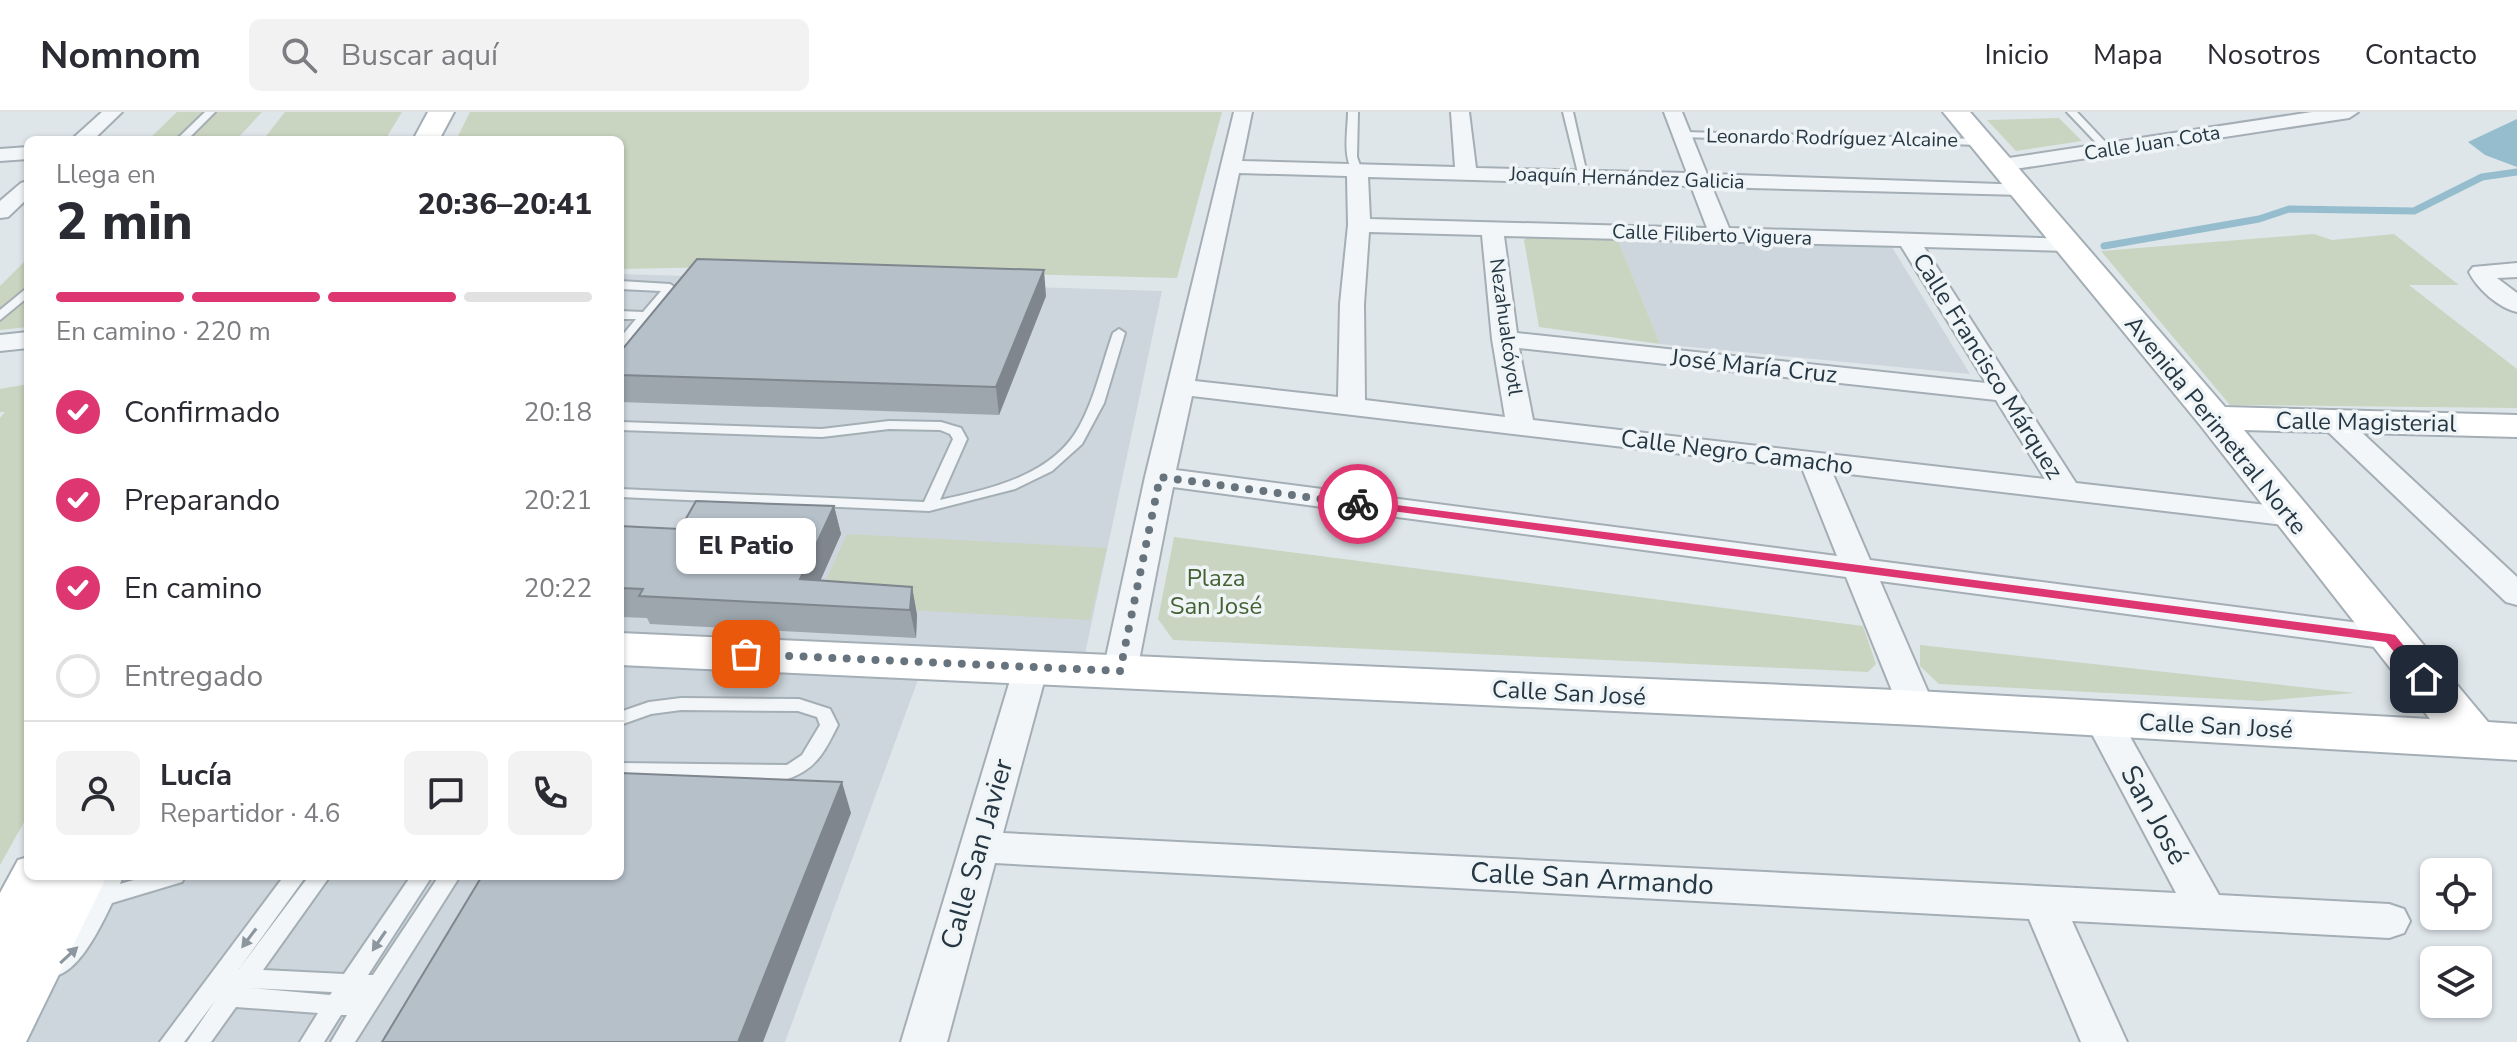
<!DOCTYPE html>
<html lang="es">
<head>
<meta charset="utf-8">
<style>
  :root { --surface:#fff; --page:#f2f2f3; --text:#2b2b33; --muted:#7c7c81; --line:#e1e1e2; --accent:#dd3671 }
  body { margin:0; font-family:"Nunito Sans",sans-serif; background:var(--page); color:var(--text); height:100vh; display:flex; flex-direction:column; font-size:30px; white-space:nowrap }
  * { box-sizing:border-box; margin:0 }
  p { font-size:26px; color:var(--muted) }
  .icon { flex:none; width:44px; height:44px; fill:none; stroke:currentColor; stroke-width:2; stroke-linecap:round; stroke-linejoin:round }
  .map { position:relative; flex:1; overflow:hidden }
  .sheet { position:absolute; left:24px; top:24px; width:600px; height:744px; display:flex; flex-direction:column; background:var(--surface); border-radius:12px; box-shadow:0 2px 6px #0004 }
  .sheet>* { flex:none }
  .controls { position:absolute; left:2420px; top:746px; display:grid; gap:16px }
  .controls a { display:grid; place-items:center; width:72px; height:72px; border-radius:12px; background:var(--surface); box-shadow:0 2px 6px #0004; font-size:40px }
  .pin { position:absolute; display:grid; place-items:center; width:68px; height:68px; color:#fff; margin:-34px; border-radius:16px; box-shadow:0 4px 12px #0006 }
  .courier { position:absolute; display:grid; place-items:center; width:80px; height:80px; margin:-40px; border:6px solid #dd3671; border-radius:50%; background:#fff; color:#222; box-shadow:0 2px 10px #0007 }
  .bubble { position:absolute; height:56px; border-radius:12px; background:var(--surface); box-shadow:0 2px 6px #0004; font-size:26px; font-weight:800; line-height:56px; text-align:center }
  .headline em { font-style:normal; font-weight:800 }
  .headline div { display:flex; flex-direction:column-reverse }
  .headline { display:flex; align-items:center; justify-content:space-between; height:136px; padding:0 32px }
  h1 { font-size:52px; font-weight:800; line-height:60px }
  .bar { display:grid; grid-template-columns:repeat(4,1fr); gap:12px 8px; align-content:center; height:96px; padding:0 32px }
  .bar i { height:10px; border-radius:6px; background:var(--line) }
  .bar .selected { background:var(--accent) }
  .bar p { grid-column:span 4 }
  .line { display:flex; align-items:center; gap:20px; padding:0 32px; border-top:2px solid var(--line) }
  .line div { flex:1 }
  .round { display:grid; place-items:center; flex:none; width:84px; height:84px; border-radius:12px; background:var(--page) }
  ol { padding:0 32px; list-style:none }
  li { display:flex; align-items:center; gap:24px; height:88px }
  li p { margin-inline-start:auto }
  li .icon { padding:8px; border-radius:50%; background:var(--accent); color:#fff; stroke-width:4 }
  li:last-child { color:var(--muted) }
  li i { width:44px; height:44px; border:4px solid var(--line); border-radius:50% }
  header { display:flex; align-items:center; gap:48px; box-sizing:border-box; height:112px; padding:0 40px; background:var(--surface); border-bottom:2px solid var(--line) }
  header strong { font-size:38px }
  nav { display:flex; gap:44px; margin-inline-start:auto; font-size:28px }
  .search { width:560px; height:72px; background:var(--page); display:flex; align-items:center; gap:20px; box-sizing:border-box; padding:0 28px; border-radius:12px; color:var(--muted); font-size:30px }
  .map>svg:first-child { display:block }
</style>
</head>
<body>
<header>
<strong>Nomnom</strong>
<div class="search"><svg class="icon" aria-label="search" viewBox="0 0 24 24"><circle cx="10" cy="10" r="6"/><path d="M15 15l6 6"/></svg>Buscar aquí</div>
<nav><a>Inicio</a><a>Mapa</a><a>Nosotros</a><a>Contacto</a></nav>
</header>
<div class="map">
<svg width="2517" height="930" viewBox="0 0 2517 930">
  <rect width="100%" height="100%" fill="#dfe6ea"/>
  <g fill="#cdd6dd">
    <path d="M1617,126L1890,132L1970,262L1660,232Z"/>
    <path d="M620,162L1162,179L1079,570L919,565L785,930H22L103,764H620Z"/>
  </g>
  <g fill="#c9d5c0">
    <path d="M177,0H262L236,28H148Z"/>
    <path d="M285,0H402L385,28H263Z"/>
    <path d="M470,0H1222L1177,166L721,155L620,157V28H456Z"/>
    <path d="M2059,6L2082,29L2016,39L1987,8Z"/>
    <path d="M2314,122L2332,128L2394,122L2459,173H2409L2517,257V296L2230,293L2101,139Z"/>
    <path d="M1528,124L1617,126L1660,232L1539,215L1524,128Z"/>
    <path d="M28,146V215L0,218V174Z"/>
    <path d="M28,272V703L0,753V306L5,300H0V277Z"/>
    <path d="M847,422L1107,436L1090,508L815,493Z"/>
    <path d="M1174,425L1863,514L1876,552L1868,560L1173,528L1158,507Z"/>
    <path d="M1920,533L2355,581L2261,589L1939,572L1920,554Z"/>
  </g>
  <path fill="#96bdce" d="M2517,7V55L2485,43L2468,30Z"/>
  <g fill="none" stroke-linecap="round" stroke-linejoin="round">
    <path stroke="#96bdce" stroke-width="7" d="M2104,134L2259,107L2289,97L2414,99L2482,65L2517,60"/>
    <defs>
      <g id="lane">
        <path d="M205,0H215L187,28H176Z"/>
        <path d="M1348,0H1358L1357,45L1362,59L1357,62C1341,52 1348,18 1348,0Z"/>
        <path d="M1563,0H1573L1588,67L1579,65Z"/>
        <path d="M2067,0H2077L2111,36V40H2105Z"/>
        <path d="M1681,20L1982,27L1987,30L1982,33L1678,25L1676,23Z"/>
        <path d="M620,169L670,172L676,176L624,237L620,238V226L636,207H620V199L643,200L661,179L620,177Z"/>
        <path d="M28,175V185L0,208V198Z"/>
        <path d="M1119,217L1125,221L1104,291L1082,332L1052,359L1015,377L929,399L620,385V377L924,390L953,327L950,322L940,318L889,317L822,325L620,318V310L822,317L889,309L941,310L961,316L967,327L940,388C990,377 1052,364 1079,315C1095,286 1102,252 1113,221Z"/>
        <path d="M681,586L799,587L830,597L838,613C825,639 816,658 787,667L620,665V651L787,653L802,643L820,613L817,605L798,599L681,598L651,602L620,613V600L649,590Z"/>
        <path d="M103,764H123L120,772L147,764H185L182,770L112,791C102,812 74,873 45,863L42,857L75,820Z"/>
        <path d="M284,764H306L239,857L309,764H330L263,858L344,862L411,764H432L368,863H373L439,764H460L355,930H331L347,903H341L324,930H300L318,901L236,895L211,930H187L215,889L184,930H160ZM250,876L332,880L330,883Z"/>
      </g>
      <g id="street">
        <path d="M102,0H122L93,28H71Z"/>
        <path d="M1234,0H1252L1242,49L1455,55L1451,0H1469L1476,56L1687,61L1664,0H1682L1707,62L2029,73L2032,77L2022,83L1712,75L1729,116L2074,127L2077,132L2066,139L1924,135L2076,371L2293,396L2304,399L2308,405L2304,411L2293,414L1832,360L1870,448L2390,515L2402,518L2407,526L2402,534L2390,537L1880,469L1935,596L1930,605L1917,609L1904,605L1899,596L1846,465L1173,375L1137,559L1132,567L1120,571L1108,567L1103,559L1145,365ZM1239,61L1347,64L1348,113L1340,192L1338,285L1195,269ZM1368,65L1691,74L1707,116L1370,107ZM1369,120L1482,123L1492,227L1505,305L1365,288L1364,192ZM1504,124L1901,134L1986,271L1517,221ZM1519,236L1996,288L2045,367L1533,308ZM1192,284L1802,356L1837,444L1176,358Z"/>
        <path d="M2312,0H2358L2349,6L2002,59L1992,53L2002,47Z"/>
        <path d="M28,35V47L0,49V37Z"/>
        <path d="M28,69V86L8,105L0,106V89L21,71Z"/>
        <path d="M2517,151V165L2497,166L2517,181V200C2499,196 2477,177 2469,160L2473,155Z"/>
        <path d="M28,220V236L0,239V223Z"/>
        <path d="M2333,301L2343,303L2517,465V493L2506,490L2323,315L2319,309L2323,303Z"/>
        <path d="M1031,543L1043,547L1048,555L1003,721L2176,781L2084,607L2089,598L2102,594L2115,598L2219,783L2389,792L2404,797L2410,809L2404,821L2389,826L2072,809L2127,930H2081L2029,807L995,751L947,930H901L1014,555L1019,547Z"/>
      </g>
      <g id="secondary">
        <path d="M428,0H454L439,28H413Z"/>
        <path d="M1943,0H1970L2225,295L2517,303V325L2244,318L2488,610L2517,612V648L1917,613L620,553V521L1917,579L2430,607L2201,314Z"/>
        <path d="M28,745V764H107L26,930H0V781L18,748Z"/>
      </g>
    </defs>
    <use href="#lane" stroke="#a4aeb5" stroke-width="4"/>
    <use href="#street" stroke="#a4aeb5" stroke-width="4"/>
    <use href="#secondary" stroke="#a4aeb5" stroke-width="4"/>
    <use href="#lane" fill="#f3f6f8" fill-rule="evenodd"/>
    <use href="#street" fill="#f3f6f8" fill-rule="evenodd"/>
    <use href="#secondary" fill="#fff" fill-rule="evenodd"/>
  </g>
  <g fill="#9da5ad">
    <path d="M1046,184L999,303L620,290V240Z"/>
    <path d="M834,394L841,422L820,469L912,475L917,503L916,526L650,512L647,506L620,505V414L680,417Z"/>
  </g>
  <g fill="#7f868d">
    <path d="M1044,158L1046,184L999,303L996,275Z"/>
    <path d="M834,394L841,422L810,492L800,467Z"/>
    <path d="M912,475L917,503L916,526L910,498Z"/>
    <path d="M842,670L851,701L763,930H738Z"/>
  </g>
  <g fill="#b6c0c9" stroke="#7f868d" stroke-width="2">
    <path d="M697,147L1044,158L996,275L620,263V240Z"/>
    <path d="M696,389L834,394L800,467L912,475L910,498L639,484L643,477L620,476V414L680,417Z"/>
    <path d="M620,661L842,670L738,930H382L482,764H620Z"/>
  </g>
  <defs><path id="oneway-solid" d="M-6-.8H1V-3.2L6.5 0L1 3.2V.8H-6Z" transform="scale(2)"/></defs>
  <g fill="#8c969e">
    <use href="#oneway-solid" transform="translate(249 826) rotate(127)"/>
    <use href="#oneway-solid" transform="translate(379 829) rotate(124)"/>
    <use href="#oneway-solid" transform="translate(69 843) rotate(-43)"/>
  </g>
  <path fill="#dd3671" d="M1358,388L2390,522L2395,523L2431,567L2424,572L2419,570L2386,530L1354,394V389Z"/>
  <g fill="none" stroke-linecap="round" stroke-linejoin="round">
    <path stroke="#67747e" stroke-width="8" stroke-dasharray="0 14.4" d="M746,542L1120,559L1160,365L1358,392"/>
  </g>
  <g text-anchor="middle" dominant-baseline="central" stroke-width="7" stroke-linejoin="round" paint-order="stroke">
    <g font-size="20" fill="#263744" stroke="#eff4f7">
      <text transform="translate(1832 26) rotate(1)">Leonardo Rodríguez Alcaine</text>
      <text transform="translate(2152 31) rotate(-9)">Calle Juan Cota</text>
      <text transform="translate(1627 66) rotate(2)">Joaquín Hernández Galicia</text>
      <text transform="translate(1712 123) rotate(2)">Calle Filiberto Viguera</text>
      <text transform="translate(1506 215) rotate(82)">Nezahualcóyotl</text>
    </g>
    <g font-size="24" fill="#263744" stroke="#eff4f7">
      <text transform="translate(1754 254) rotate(6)">José María Cruz</text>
      <text transform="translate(1988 254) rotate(58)">Calle Francisco Márquez</text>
      <text transform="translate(2366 310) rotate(1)">Calle Magisterial</text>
      <text transform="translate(2216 313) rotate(51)">Avenida Perimetral Norte</text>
      <text transform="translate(1737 340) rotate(7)">Calle Negro Camacho</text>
      <text transform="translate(1569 581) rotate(3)">Calle San José</text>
      <text transform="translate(2216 614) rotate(3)">Calle San José</text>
    </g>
    <g font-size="24" fill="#446132" stroke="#eff4f7">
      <text x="1216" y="466">Plaza<tspan x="1216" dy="28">San José</tspan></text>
    </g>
    <g font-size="28" fill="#263744" stroke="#eff4f7">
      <text transform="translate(2154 703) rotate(61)">San José</text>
      <text transform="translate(977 742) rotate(-74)">Calle San Javier</text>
      <text transform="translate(1592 767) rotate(3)">Calle San Armando</text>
    </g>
  </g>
</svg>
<div class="controls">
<a><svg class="icon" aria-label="locate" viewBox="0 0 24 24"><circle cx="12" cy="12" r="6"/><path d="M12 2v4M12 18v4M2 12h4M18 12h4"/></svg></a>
<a><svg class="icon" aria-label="layers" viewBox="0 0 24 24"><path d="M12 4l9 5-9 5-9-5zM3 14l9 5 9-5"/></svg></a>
</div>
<div class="pin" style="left:746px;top:542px;background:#ea580c"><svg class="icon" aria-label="bag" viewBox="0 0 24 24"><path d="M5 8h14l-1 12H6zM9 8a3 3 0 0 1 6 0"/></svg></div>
<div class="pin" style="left:2424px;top:567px;background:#1f2937"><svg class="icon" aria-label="home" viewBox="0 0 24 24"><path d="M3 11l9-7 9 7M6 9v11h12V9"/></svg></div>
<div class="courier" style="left:1358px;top:392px"><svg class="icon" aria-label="bike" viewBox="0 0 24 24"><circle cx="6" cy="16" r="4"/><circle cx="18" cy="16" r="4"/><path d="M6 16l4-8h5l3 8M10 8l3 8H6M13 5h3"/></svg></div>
<div class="bubble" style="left:676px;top:406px;width:140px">El Patio</div>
<section class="sheet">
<div class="headline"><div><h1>2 min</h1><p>Llega en</p></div><em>20:36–20:41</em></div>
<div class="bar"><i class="selected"></i><i class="selected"></i><i class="selected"></i><i></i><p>En camino · 220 m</p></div>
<ol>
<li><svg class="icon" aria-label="check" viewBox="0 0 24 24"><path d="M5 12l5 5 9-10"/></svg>Confirmado<p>20:18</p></li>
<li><svg class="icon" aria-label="check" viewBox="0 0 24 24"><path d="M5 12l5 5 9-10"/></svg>Preparando<p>20:21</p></li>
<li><svg class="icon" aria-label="check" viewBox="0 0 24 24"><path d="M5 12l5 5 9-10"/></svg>En camino<p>20:22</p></li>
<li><i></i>Entregado</li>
</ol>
<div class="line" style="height:144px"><a class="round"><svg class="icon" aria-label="person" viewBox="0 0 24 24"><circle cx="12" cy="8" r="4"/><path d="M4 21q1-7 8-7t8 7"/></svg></a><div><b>Lucía</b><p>Repartidor · 4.6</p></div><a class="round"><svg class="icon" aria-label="chat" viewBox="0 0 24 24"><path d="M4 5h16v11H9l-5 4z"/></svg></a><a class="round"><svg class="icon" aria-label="phone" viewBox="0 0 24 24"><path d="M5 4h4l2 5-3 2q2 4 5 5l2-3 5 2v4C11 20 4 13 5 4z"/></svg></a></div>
</section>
</div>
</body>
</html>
